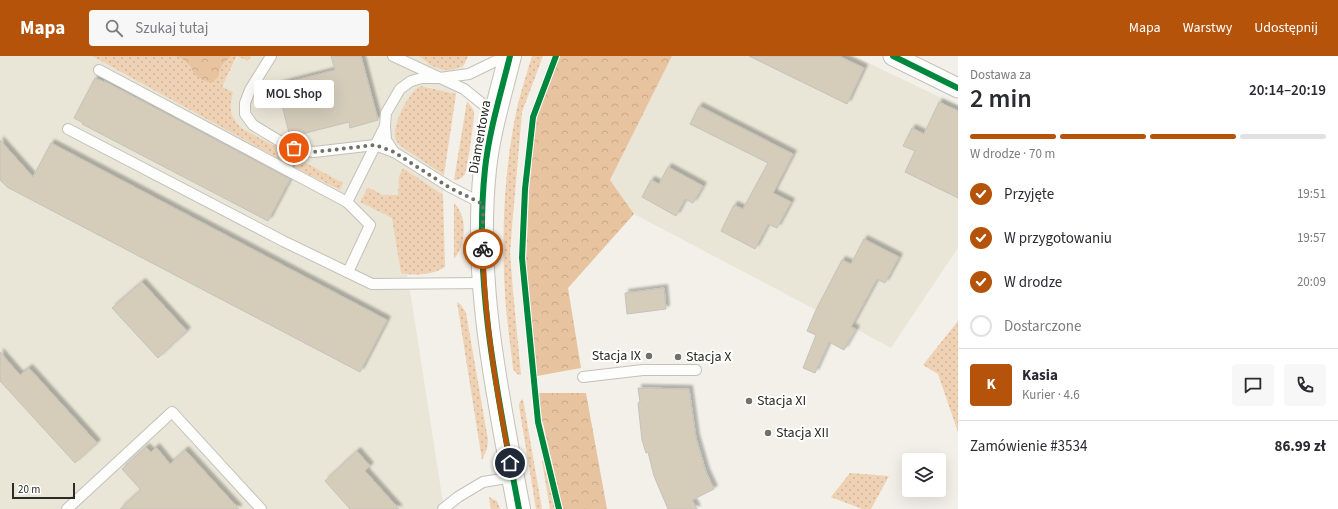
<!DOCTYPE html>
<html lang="pl">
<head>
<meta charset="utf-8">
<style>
  :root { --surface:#fff; --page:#f7f7f7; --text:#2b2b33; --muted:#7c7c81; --line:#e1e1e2; --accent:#b45309 }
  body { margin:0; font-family:"Source Sans 3",sans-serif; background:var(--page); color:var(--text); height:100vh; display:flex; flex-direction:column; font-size:15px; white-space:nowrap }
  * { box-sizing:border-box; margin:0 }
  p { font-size:13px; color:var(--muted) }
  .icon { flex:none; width:22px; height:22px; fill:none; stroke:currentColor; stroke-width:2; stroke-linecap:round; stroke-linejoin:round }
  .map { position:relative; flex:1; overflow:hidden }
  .details { display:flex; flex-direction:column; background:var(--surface); width:380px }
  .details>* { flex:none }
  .fabs { position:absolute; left:902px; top:397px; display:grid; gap:8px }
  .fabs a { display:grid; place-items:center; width:44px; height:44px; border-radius:4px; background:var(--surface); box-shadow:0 4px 16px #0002; font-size:20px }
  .scale { position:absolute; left:12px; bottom:10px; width:63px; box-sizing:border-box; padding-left:4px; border:2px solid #2c2c25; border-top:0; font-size:11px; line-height:14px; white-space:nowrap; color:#2c2c25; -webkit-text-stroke:3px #fff; paint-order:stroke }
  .pin { position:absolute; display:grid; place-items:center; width:34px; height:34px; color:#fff; margin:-17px; border:2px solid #fff; border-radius:50%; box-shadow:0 1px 4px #0007 }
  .courier { position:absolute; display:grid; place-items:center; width:40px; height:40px; margin:-20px; border:3px solid #b45309; border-radius:50%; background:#fff; color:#222; box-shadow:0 1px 5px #0007 }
  .bubble { position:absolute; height:28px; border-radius:4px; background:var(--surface); box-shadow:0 4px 16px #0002; font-size:13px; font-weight:600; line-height:28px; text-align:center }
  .overview em { font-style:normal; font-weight:600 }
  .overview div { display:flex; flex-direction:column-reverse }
  .overview { display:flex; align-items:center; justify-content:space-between; height:68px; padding:0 12px }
  h1 { font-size:26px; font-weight:600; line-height:30px }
  .bar { display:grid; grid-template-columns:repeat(4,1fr); gap:6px 4px; align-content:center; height:48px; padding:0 12px }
  .bar i { height:5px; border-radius:3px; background:var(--line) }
  .bar .current { background:var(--accent) }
  .bar p { grid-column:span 4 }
  .line { display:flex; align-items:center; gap:10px; padding:0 12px; border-top:1px solid var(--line) }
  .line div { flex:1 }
  .round { display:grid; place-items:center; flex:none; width:42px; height:42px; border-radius:4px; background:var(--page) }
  ol { padding:0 12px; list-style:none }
  li { display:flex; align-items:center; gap:12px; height:44px }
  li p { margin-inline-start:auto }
  li .icon { padding:4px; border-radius:50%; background:var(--accent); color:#fff; stroke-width:4 }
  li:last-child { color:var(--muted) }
  li i { width:22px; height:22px; border:2px solid var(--line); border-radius:50% }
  header { display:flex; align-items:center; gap:24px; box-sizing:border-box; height:56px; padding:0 20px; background:var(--accent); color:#fff }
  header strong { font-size:19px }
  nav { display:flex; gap:22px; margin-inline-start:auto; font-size:14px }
  .search { width:280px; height:36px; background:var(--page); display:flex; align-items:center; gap:10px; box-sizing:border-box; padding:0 14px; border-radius:4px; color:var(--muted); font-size:15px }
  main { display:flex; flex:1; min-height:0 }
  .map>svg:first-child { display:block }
</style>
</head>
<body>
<header>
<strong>Mapa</strong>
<div class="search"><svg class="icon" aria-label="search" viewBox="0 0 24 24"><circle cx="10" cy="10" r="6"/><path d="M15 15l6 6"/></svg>Szukaj tutaj</div>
<nav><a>Mapa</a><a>Warstwy</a><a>Udostępnij</a></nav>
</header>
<main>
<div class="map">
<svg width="958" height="453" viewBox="0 0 958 453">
  <defs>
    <pattern id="grass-dots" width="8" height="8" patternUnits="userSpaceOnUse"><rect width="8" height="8" fill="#efd1b4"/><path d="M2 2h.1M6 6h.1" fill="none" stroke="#cdb49b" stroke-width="1.8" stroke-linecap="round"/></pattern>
    <pattern id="forest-crowns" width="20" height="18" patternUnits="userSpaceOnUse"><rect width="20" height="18" fill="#e8c3a0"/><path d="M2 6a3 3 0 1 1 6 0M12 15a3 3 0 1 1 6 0" fill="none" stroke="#c7a88a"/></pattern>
    <filter id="shadow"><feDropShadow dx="3.5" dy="-3.5" stdDeviation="1" flood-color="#0004"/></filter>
  </defs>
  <rect width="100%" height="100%" fill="#f2f0e8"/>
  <g fill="#e9e6d7">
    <path d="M0,0H92L220,70L222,31L238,0L248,5L251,0H419L426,7L458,12L464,9L456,38L424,30L408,42L396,70L395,75L398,87L444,119L443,139L403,112L399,120L398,139H383L368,131L362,143L397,160L411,241L444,453H0Z"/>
    <path d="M672,0H854L958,50V192L891,292L856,273L816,254L634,158L610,124Z"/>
  </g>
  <g fill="url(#grass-dots)">
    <path d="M92,0H251L248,5L237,0L222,31L233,36C229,52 229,59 241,72L343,127L340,134L294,111Z"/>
    <path d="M419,0H468L464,9C447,19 433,13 419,0Z"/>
    <path d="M532,0H543L522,56L512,171L510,197L513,235L521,319L517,318L513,313C511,293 508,273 506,252C501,189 503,124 515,62C519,41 526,20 532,0Z"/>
    <path d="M421,30L456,38L444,119L402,91C398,88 396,85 395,80C393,67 409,35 421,30Z"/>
    <path d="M467,45C469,48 473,52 474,56C475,60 467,114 465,118C462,122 459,124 454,124Z"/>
    <path d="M403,112L443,139L445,211C433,219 414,220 401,217L392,162L360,146L368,131L383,139H398L399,120Z"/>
    <path d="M454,147C468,160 466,189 454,203Z"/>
    <path d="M457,246L461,249L466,257L488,384L487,393L482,404Z"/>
    <path d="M958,265V376L938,318L923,309Z"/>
    <path d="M523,343L542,453H536L519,350L520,345Z"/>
    <path d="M542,405H543L556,453H550Z"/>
    <path d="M850,417L889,420L871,453H862L831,441Z"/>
    <path d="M489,441L497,445L500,453H491Z"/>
  </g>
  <g fill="url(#forest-crowns)">
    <path d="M176,0H231L221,10L218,21L212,27L203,24L194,18L191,11L184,4Z"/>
    <path d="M560,0H672L610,124L634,158L568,232L581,312L537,320L526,205L530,114L536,61Z"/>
    <path d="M538,337H586L607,453H563L542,363Z"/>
  </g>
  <g fill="#d5cdba" stroke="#c4c2bb" filter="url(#shadow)">
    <path d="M331,0H361L378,64L350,72L349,66L290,81L277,29L335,14Z"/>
    <path d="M749,0H839L864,12L847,48Z"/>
    <path d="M95,22L104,26V25L290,123L268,165L82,68L83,67L74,62Z"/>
    <path d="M939,46L958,55V142L905,116L915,95L903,90L912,72L924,78Z"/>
    <path d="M699,50L793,98L773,137L791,146L777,172L768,168L755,193L721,175L734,149L743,153L768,107L690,68Z"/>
    <path d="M0,84L33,121L51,87L387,264L360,316L7,131L0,124Z"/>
    <path d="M668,111L703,130L693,147L685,143L676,160L642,141L651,124L659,128Z"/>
    <path d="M864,183L899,201L885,227L877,223L851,271L856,273L844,294L829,286L815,317L803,312L816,279L807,275L816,254L842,204L851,208Z"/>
    <path d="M142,226L187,275L158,302L112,252Z"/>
    <path d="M664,232L666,253L627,258L625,237Z"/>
    <path d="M0,296L20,319L29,312L97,387L75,407L0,325Z"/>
    <path d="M638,332L689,333L696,382L706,416L714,433L692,444L697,453H668L654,420L648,396L646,397L642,384L640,366L638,347L640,346Z"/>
    <path d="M146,391L151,396L156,391L170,408L185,394L239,453H120L141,434L122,413Z"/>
    <path d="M357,395L370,410L365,415L399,453H350L325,425Z"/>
  </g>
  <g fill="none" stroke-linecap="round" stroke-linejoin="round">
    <defs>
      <g id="lane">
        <path d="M271,0L250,34L245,47V58L253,69L286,89L302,94L314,96L375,89L394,96L450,131L483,148"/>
        <path d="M393,0L464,33L495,58"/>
        <path d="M99,14L347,146L385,70"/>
        <path d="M68,73L283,185L372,228L483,227"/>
        <path d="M394,96L386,84L385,70L386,57L400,33L411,25L422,22H440L469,18L506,0"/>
        <path d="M347,146L370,169L348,216"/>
        <path d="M583,321L643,314H696"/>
        <path d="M67,453L172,356L261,453"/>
        <path d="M443,453L458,441L483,426L513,421"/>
      </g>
      <path id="street" d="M893,0L958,32"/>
      <path id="secondary" d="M510,0C501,37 489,75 485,113C473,227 498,341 519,453"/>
    </defs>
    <use href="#lane" stroke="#c3c1bb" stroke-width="12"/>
    <use href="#street" stroke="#c3c1bb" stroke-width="21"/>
    <use href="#secondary" stroke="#c3c1bb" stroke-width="24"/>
    <use href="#lane" stroke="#fdfdfc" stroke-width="10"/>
    <use href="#street" stroke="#fdfdfc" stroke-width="19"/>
    <use href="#secondary" stroke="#fdfdfc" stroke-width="22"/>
    <defs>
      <g id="cycleway">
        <path d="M510,0C501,37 489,75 485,113C473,227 498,341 519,453"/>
        <path d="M556,0L533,61L525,133L522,202L538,366L559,453"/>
        <path d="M893,0L958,32"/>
      </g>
    </defs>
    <use href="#cycleway" stroke="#fff" stroke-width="8"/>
    <use href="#cycleway" stroke="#00873e" stroke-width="6"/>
  </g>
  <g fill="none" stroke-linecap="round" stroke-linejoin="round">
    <path stroke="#717169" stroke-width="4" stroke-dasharray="0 7.2" d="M294,92L314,96L375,89L394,96L450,132L483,148V193"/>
    <path stroke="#b45309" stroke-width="5" d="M483,193C484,266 497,336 510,407"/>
  </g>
  <g fill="#717169" stroke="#fff" stroke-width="1.5">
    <circle cx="649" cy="300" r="4"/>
    <circle cx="678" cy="301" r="4"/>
    <circle cx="749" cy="345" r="4"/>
    <circle cx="768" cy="377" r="4"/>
  </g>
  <g text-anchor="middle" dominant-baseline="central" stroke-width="4" stroke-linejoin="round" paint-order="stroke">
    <g font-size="14" fill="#2c2c25" stroke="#fff">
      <text transform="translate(480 81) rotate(-80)">Diamentowa</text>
    </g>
    <g font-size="14" fill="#2c2c25" stroke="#fff" text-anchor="start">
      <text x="641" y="300" text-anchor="end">Stacja IX</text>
      <text x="686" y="301">Stacja X</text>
      <text x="757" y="345">Stacja XI</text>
      <text x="776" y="377">Stacja XII</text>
    </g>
  </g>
</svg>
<div class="fabs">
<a><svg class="icon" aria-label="layers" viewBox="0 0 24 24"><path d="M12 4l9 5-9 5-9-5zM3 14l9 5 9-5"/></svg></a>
</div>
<div class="scale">20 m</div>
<div class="pin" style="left:294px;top:92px;background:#ea580c"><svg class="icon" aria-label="bag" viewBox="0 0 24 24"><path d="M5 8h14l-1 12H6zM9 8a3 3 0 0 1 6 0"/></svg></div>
<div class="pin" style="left:510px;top:407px;background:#1f2937"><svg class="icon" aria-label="home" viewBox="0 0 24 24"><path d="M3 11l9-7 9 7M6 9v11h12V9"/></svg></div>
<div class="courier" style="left:483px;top:193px"><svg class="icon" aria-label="bike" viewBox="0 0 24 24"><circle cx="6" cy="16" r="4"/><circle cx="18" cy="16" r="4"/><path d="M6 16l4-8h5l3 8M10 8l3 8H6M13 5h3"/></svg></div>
<div class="bubble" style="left:254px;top:24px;width:80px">MOL Shop</div>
</div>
<section class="details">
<div class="overview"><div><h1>2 min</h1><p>Dostawa za</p></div><em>20:14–20:19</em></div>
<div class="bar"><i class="current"></i><i class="current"></i><i class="current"></i><i></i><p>W drodze · 70 m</p></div>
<ol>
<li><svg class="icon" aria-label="check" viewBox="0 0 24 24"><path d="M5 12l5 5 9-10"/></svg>Przyjęte<p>19:51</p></li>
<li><svg class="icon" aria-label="check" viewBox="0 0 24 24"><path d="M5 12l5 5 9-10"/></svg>W przygotowaniu<p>19:57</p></li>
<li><svg class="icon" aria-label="check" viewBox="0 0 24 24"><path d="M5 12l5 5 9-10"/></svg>W drodze<p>20:09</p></li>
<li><i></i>Dostarczone</li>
</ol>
<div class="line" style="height:72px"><b class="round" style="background:var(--accent);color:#fff">K</b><div><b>Kasia</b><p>Kurier · 4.6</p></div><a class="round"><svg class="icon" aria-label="chat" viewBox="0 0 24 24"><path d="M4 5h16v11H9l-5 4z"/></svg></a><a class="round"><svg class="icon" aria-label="phone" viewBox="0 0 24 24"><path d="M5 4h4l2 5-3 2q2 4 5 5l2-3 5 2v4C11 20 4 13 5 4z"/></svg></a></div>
<div class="line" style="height:52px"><div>Zamówienie #3534</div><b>86.99 zł</b></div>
</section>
</main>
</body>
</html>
